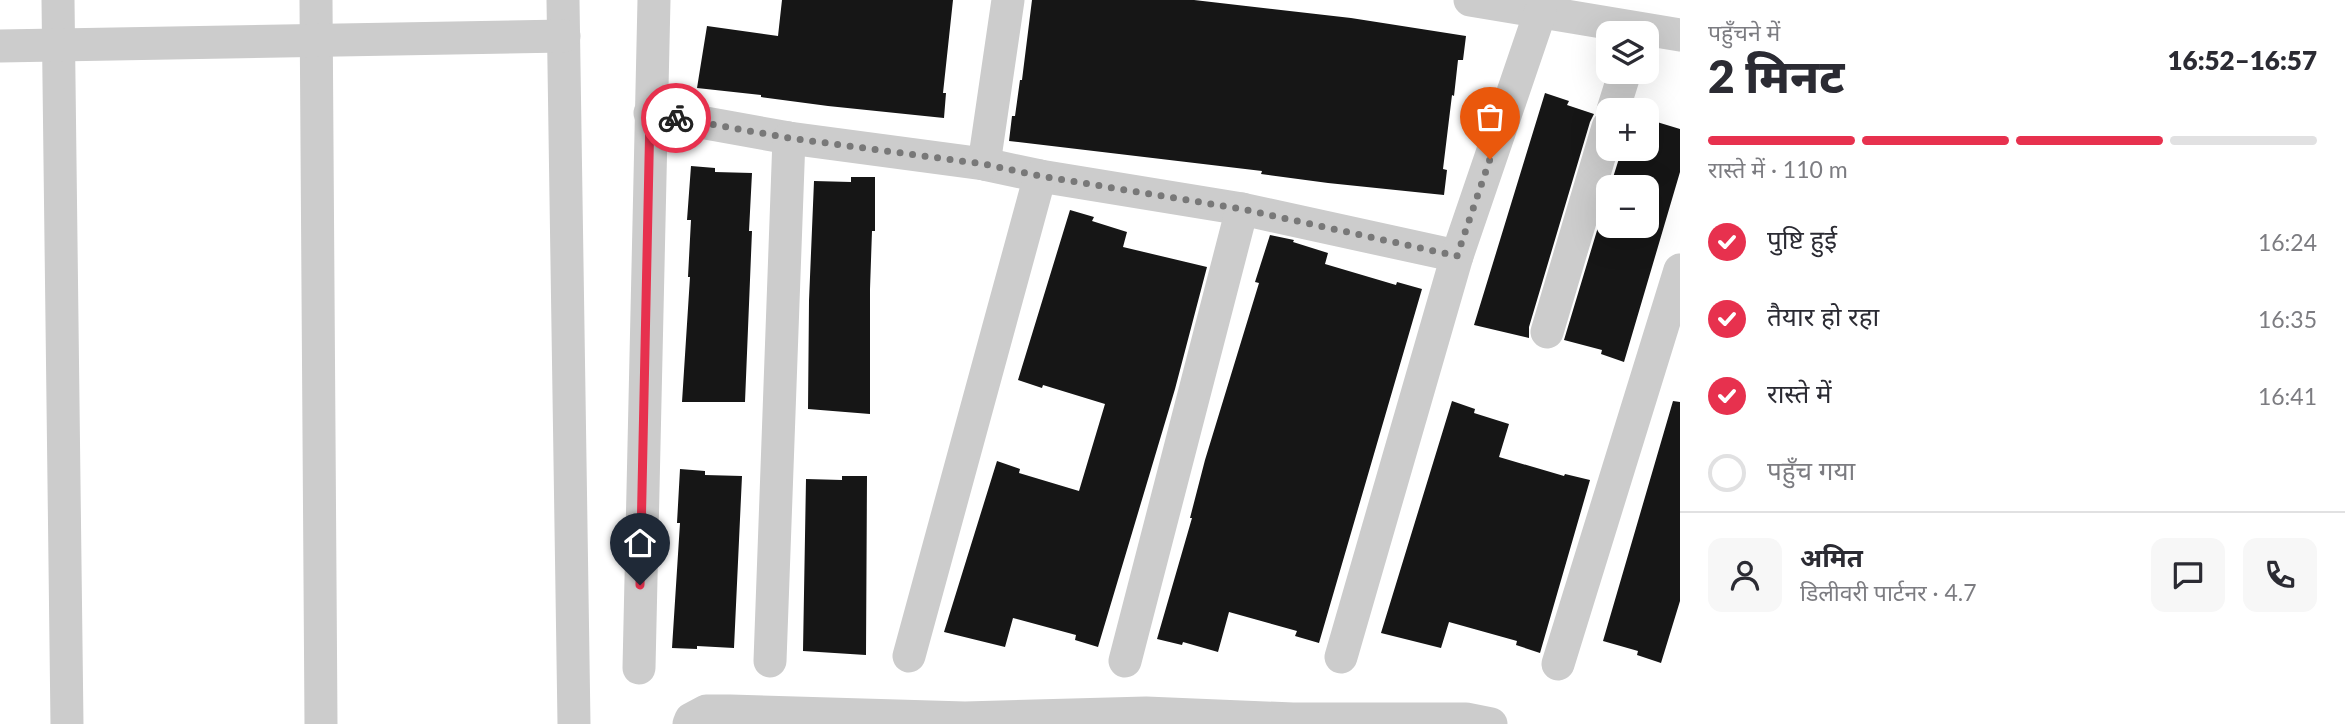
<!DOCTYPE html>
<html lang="hi">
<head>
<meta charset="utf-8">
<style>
  :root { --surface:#fff; --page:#f7f7f7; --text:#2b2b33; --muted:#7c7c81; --line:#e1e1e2; --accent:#e7314e }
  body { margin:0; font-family:Lato,"Noto Sans Devanagari",sans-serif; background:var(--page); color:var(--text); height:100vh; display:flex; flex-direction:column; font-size:26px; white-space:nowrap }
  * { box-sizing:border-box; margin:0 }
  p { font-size:23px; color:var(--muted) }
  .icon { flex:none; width:38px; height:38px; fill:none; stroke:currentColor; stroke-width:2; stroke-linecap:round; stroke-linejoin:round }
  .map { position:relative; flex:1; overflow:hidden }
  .sheet { display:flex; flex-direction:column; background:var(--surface); width:665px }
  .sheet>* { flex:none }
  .fabs { position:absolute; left:1596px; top:21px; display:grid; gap:14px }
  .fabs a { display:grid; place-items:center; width:63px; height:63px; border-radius:14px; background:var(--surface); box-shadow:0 7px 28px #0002; font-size:35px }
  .pin { position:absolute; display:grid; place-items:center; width:60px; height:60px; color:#fff; margin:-72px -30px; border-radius:50% 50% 50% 0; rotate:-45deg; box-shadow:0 0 7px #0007 }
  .pin .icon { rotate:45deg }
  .courier { position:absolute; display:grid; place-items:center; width:70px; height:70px; margin:-35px; border:5px solid #e7314e; border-radius:50%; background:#fff; color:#222; box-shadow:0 2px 9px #0007 }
  .summary em { font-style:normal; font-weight:800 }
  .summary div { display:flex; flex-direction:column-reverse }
  .summary { display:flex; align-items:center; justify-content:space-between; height:119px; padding:0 28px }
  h1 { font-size:46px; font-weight:800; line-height:52px }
  .bar { display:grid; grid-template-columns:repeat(4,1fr); gap:10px 7px; align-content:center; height:84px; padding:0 28px }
  .bar i { height:9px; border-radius:5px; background:var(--line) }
  .bar .on { background:var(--accent) }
  .bar p { grid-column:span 4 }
  .line { display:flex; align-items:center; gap:18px; padding:0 28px; border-top:2px solid var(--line) }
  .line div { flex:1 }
  .round { display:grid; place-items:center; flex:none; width:74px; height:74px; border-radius:14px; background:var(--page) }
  ol { padding:0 28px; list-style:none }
  li { display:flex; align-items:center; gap:21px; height:77px }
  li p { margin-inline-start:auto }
  li .icon { padding:7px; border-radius:50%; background:var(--accent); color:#fff; stroke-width:4 }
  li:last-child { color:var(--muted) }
  li i { width:38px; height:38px; border:4px solid var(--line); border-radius:50% }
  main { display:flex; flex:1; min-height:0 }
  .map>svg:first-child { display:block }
</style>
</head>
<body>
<main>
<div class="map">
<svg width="1680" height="724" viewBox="0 0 1680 724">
  <rect width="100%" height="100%" fill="#fff"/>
  <g fill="#161616">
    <path d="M782,0H953L943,93H946L944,118L828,106L761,97V95L697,88L707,26L778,36Z"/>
    <path d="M1032,0H1194L1351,18L1466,36L1463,60H1458L1454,96L1452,95L1443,169L1447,170L1444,195L1328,183L1261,174L1262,171L1009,141L1012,116H1015L1020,80H1022Z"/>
    <path d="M1545,93L1569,101L1567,105L1594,114L1590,122L1529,327V338L1474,325Z"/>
    <path d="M1647,119L1680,129V172L1624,362L1601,354L1602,350L1564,340L1608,194V226H1647V187H1610L1622,149H1647Z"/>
    <path d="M691,166L715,168V172L752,173L749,231H752L745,402H682L690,277H688L691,220H687Z"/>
    <path d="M851,177H875V231H872L870,289V414L808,409L809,301L814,181L851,182Z"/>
    <path d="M1070,210L1094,217L1092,221L1127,232L1123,247L1207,267L1175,389L1098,647L1075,640L1076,635L1013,618L1005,647L944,632L997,461L1020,469L1019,473L1079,491L1105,404L1043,385L1042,388L1018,380Z"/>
    <path d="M1270,235L1294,240L1293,242L1328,253L1325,264L1396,285L1397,282L1422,289L1319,643L1295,636L1297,631L1229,612L1218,652L1183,642L1182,645L1157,639L1192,518H1190L1205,460L1259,283L1255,282Z"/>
    <path d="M1452,401L1475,409L1474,413L1509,424L1499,457L1564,476L1565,474L1590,480L1540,653L1516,645L1517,641L1449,622L1441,648L1381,633Z"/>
    <path d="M1673,401L1680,402V601L1661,663L1637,655L1638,651L1603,641Z"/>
    <path d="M680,469L705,471V475L742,476L734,648L697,646V649L672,648L680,523H677Z"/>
    <path d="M842,476H867L866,655L803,651L806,479L842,480Z"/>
  </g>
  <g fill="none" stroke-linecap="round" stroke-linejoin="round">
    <g stroke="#ccc" stroke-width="33">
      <path d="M58,0L67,724"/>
      <path d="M316,0L321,724"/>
      <path d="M563,0L574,724"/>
      <path d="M1470,0L1680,35"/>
      <path d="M0,46L564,36"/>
      <path d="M1613,110L1625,72"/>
      <path d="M650,113L789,138L984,164L1040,176L1242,209L1457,256"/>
      <path d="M984,164L1008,0"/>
      <path d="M1547,332L1608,127"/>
      <path d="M909,656L1040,176"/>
      <path d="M1341,657L1457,256L1540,13"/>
      <path d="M770,661L789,138"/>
      <path d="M1125,661L1242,209"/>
      <path d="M1558,664L1680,270"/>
      <path d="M639,668L654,0"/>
      <path d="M689,724L691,719L706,711H730L965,718L1146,713L1293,719H1466L1491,724"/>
    </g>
  </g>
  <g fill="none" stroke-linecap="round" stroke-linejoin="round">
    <path stroke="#787878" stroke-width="7" stroke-dasharray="0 12.6" d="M676,118L789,138L984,164L1040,176L1242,209L1457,256L1490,159"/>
    <path stroke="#e7314e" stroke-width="9" d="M640,585L650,113L676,118"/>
  </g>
</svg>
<div class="fabs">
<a><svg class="icon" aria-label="layers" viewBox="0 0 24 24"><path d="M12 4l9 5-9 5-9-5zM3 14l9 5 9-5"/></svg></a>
<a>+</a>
<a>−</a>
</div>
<div class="pin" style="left:1490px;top:159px;background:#ea580c"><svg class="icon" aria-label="bag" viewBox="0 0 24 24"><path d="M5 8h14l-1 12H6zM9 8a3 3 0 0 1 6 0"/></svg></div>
<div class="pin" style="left:640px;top:585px;background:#1f2937"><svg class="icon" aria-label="home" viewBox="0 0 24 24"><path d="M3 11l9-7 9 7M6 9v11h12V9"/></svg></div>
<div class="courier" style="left:676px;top:118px"><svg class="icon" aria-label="bike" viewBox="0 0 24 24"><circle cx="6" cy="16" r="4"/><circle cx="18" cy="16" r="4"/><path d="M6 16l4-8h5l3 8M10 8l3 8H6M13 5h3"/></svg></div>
</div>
<section class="sheet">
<div class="summary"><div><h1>2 मिनट</h1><p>पहुँचने में</p></div><em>16:52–16:57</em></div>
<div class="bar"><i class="on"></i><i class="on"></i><i class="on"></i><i></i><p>रास्ते में · 110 m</p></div>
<ol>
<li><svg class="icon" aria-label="check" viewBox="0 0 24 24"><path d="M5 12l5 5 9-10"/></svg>पुष्टि हुई<p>16:24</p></li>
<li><svg class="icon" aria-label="check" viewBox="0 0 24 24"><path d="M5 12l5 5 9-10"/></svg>तैयार हो रहा<p>16:35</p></li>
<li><svg class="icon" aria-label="check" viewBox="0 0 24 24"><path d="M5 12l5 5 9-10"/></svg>रास्ते में<p>16:41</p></li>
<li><i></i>पहुँच गया</li>
</ol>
<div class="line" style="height:126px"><a class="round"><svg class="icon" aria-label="person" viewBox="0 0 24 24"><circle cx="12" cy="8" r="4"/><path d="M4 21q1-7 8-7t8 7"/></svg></a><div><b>अमित</b><p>डिलीवरी पार्टनर · 4.7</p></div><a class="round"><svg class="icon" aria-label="chat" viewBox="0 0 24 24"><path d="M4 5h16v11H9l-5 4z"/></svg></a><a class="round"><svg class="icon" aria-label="phone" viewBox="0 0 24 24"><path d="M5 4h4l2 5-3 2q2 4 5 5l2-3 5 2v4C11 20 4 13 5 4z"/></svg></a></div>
</section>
</main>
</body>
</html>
